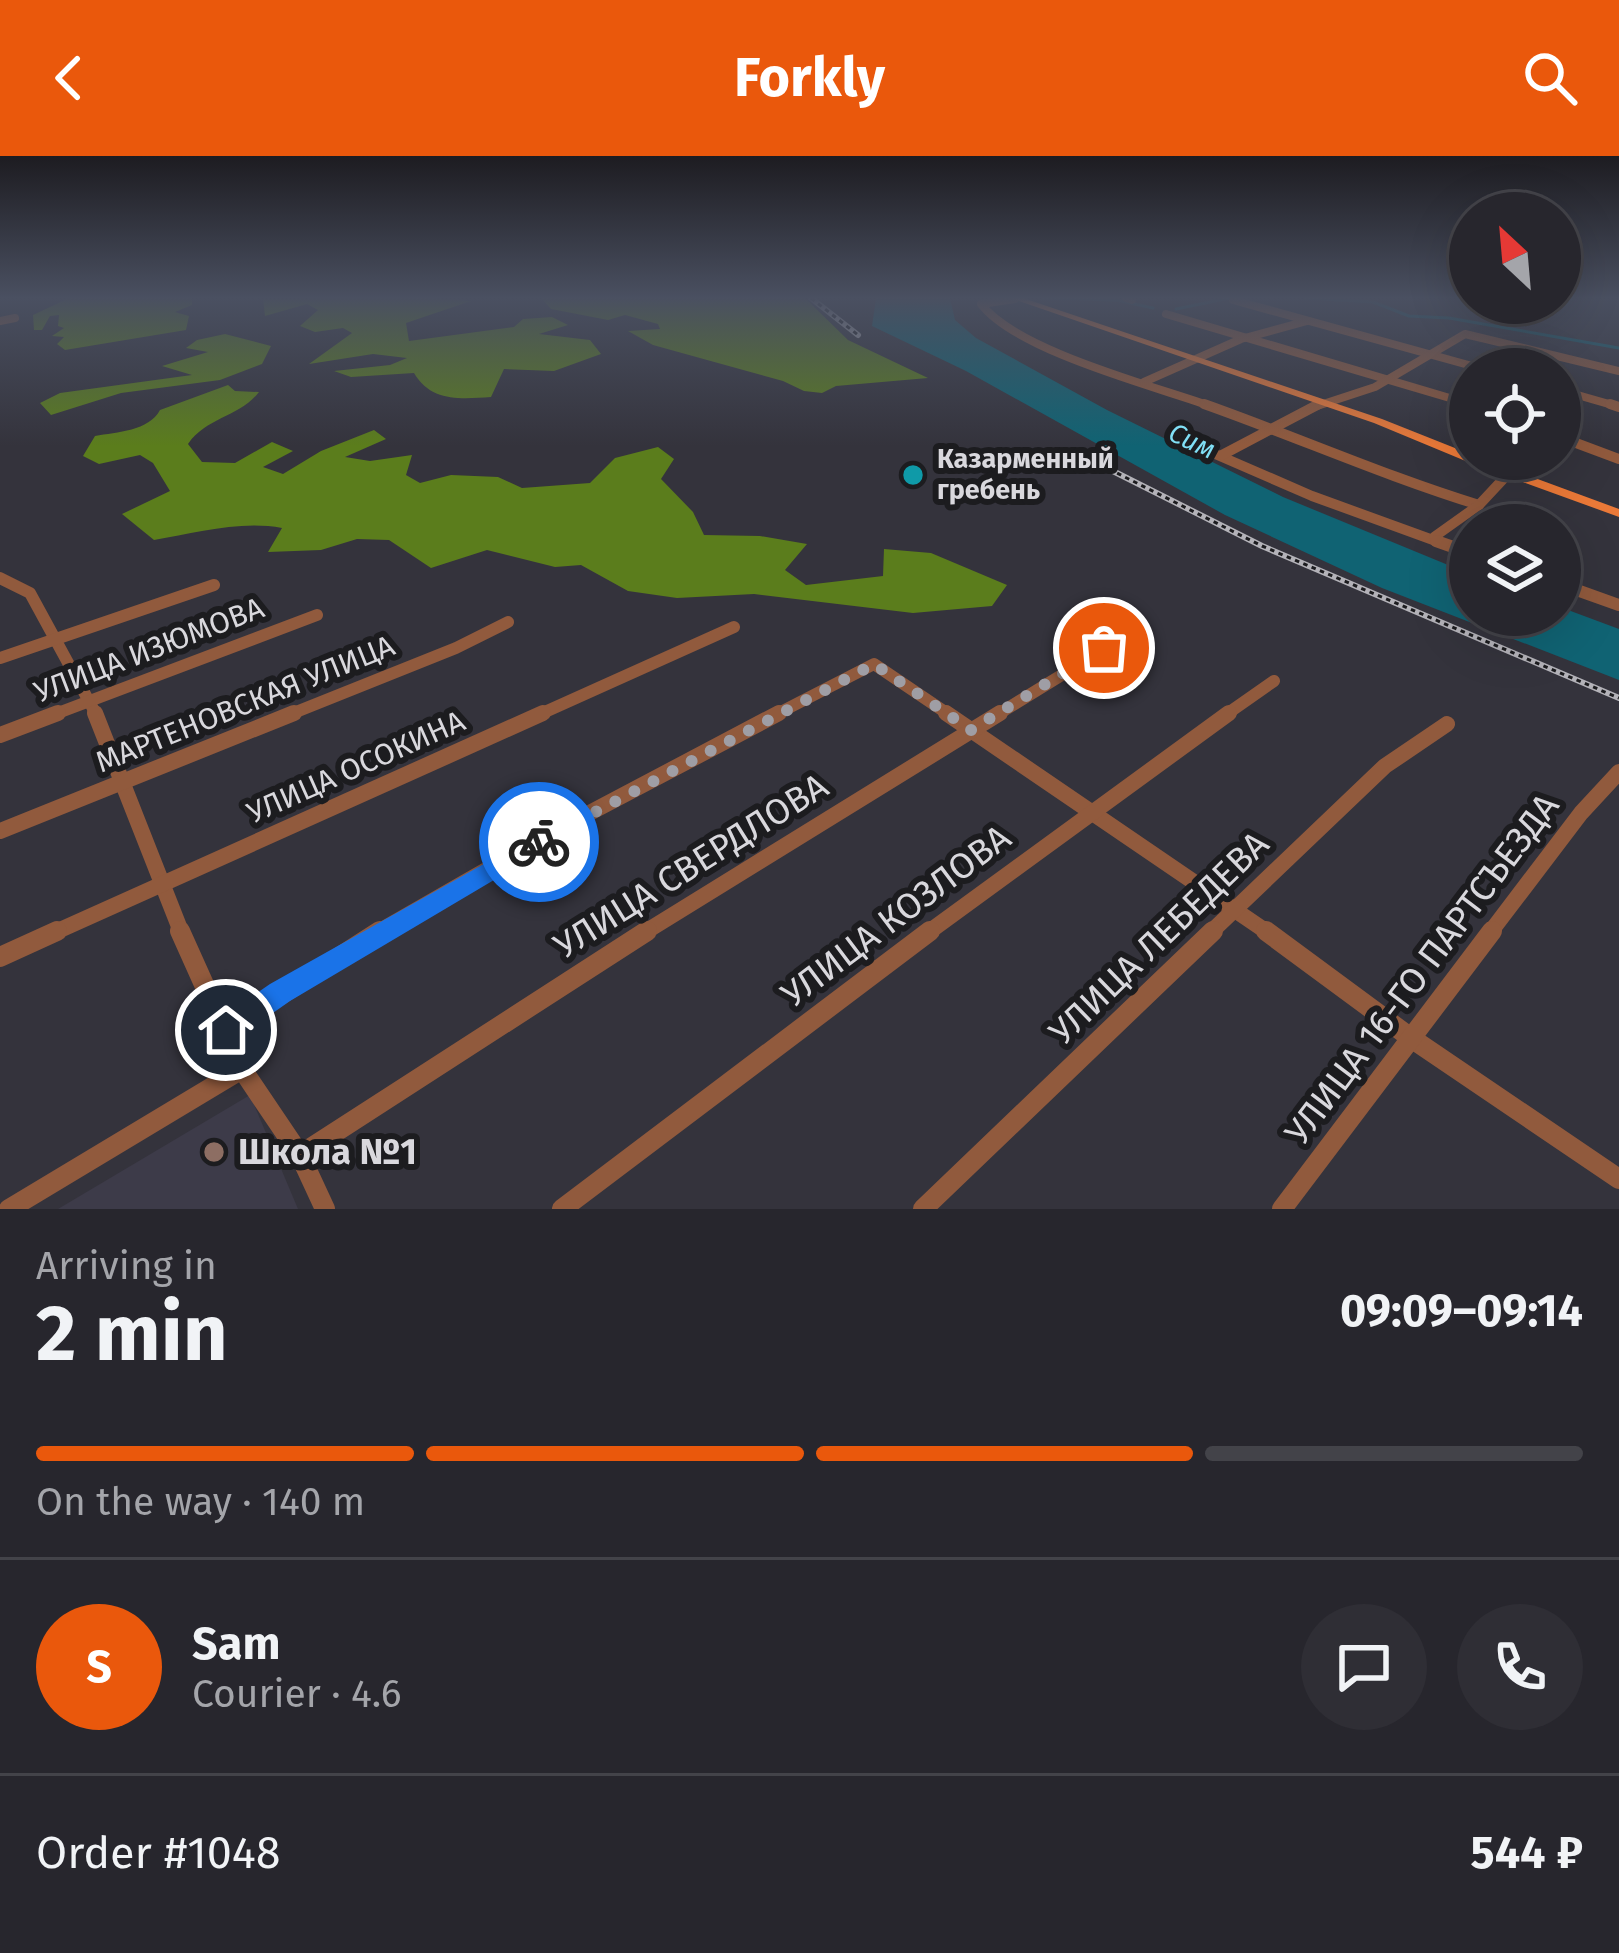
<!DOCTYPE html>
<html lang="en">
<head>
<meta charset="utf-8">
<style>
  :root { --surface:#27262d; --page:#2f2e35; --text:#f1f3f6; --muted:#a4a5aa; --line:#434349; --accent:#ea580c }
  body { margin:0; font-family:"Fira Sans",sans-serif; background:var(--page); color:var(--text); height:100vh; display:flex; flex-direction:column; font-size:45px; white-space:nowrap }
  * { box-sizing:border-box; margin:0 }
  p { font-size:39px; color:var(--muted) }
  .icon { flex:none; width:66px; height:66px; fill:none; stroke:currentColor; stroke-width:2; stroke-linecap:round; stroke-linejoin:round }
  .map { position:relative; height:1053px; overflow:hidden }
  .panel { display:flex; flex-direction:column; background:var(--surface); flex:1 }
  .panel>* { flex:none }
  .needle { width:78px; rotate:334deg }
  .controls { position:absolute; left:1449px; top:36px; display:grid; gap:24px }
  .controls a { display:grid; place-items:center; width:132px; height:132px; border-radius:50%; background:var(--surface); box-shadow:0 12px 48px #0002,0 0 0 3px var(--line); font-size:60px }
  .pin { position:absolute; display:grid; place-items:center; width:102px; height:102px; color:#fff; margin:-51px; border:6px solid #fff; border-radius:50%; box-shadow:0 3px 12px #0007 }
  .courier { position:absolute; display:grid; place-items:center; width:120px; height:120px; margin:-60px; border:9px solid #1a73e8; border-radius:50%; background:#fff; color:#222; box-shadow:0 3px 15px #0007 }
  .headline em { font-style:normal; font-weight:700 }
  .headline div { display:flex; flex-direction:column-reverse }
  .headline { display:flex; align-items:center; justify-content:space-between; height:204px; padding:0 36px }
  h1 { font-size:78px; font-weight:700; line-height:90px }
  .bar { display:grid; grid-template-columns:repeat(4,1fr); gap:18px 12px; align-content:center; height:144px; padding:0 36px }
  .bar i { height:15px; border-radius:9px; background:var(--line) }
  .bar .on { background:var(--accent) }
  .bar p { grid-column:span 4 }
  .line { display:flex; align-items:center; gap:30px; padding:0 36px; border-top:3px solid var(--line) }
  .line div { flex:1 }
  .round { display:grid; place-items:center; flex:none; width:126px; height:126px; border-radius:63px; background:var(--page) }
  header { display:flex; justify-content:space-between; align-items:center; height:156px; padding:0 36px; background:var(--accent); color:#fff; font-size:54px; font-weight:700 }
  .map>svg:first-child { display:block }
</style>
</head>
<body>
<header><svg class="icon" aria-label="back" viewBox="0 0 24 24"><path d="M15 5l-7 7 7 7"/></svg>Forkly<svg class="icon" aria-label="search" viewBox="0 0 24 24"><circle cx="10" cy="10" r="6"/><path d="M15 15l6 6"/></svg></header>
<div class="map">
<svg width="1619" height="1053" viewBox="0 0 1619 1053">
  <rect width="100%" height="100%" fill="#34333c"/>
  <path fill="#3d3b49" d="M250,939L298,1053H58Z"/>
  <g fill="#5b7d1c">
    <path d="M69,142H192V149L175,156L189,160L186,174L65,194L57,188L64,181L52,180L64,172L58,170L59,159L50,160L42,174H34L33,159Z"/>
    <path d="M427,142L471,145L406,167L409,185L514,171L523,163L552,161L568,169L539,178L590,184L601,198L554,215L504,213L491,241C460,243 431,246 414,217L351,221L334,215L390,209L407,202L373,198L309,208L352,177L343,172L315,176L300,170L318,154L307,148L265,160L263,143Z"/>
    <path d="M541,142H805L848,184L928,222L836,230L822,237L804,235L783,225L653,189L628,175L660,173L658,168L625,159L608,164L551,153Z"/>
    <path d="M225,178L271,190L262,208L220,224L121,237L51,259L40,247L60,237L192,219L162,210L208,196L186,192L197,184Z"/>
    <path d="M228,229L235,235L259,236C240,261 207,261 188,288L202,306L235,307L272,286L293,295L263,311L283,318L321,295L374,274L386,283L345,301L370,305L412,299L406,319L420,327L451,319L498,321L522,332L590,327L615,302L658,291L674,303L661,323L693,356L704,379L760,380L807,388L785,414L806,429L883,420L884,393L931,397L1007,429L992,450L913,457L754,438L677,442L628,435L581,409L555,411L487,394L431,412L389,384L357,383L321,394L268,396L282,372C241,364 195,377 154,384L122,358L170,335L153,307L140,299L99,308L83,300L95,280C117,276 149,275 160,254Z"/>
  </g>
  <path fill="#106373" d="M876,142H950L955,164L976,182L1107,254L1283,341L1470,418V459H1560V451L1619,473V524L1382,432L1225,359L966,215L872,170Z"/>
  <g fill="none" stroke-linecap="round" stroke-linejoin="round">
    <g stroke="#106373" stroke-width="3">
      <path d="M1044,142L1117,144L1153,152"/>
      <path d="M1306,142L1373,146L1409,160L1449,162L1619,192"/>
      <path d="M1176,153L1229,142"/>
    </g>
    <g stroke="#915a3d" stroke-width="8">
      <path d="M1126,142L1132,144"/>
      <path d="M1015,143L981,148C1017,195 1154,230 1213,251"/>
      <path d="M1233,144L1483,213"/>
      <path d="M1166,158L1470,248"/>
      <path d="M0,165L15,162"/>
      <path d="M1144,226L1241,183L1307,165"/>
      <path d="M1560,234L1619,251"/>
      <path d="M1314,251L1375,231L1465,178L1619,215"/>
    </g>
    <g stroke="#915a3d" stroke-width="10">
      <path d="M1204,248C1297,281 1385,320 1479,349"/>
      <path d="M1610,248L1619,251"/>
      <path d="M1560,281L1619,303"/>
      <path d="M1199,291L1312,340L1444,388"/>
      <path d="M1222,299L1319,248"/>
      <path d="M1434,381L1479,349L1507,319"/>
    </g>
    <g stroke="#915a3d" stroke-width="12">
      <path d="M1436,385L1470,397"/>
      <path d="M0,422L30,437L97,560"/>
      <path d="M1560,428L1619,449"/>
      <path d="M0,502L214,429"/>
      <path d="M50,560L317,459"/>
      <path d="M286,560L456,492L508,466"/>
      <path d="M536,560L734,471"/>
      <path d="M773,560L874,508L951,560"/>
      <path d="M995,560L1122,482"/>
      <path d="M1224,560L1274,525"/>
    </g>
    <g stroke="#915a3d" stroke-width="16">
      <path d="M95,557L182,778"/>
      <path d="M946,557L1270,778"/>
      <path d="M0,579L58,557"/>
      <path d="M0,675L294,557"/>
      <path d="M51,778L543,557"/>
      <path d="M375,778L544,681L779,557"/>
      <path d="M642,778L1000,557"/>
      <path d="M926,778L1229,557"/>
      <path d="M1209,778L1385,610L1447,568"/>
      <path d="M1489,778L1581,657L1619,616"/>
    </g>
    <g stroke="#915a3d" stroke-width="20">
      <path d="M180,775L242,913L300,999L325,1053"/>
      <path d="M1266,775L1411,882L1619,1023"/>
      <path d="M0,801L57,775"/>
      <path d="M226,874L380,775"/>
      <path d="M300,999L647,775"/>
      <path d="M9,1053L242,913"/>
      <path d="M562,1053L930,775"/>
      <path d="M923,1053L1213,775"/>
      <path d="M1282,1053L1492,775"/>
    </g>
    <path fill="#ea7938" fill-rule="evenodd" d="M1010,142H1023L1382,263L1470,298V303H1483L1619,353V361L1468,306L1374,267Z"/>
    <defs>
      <g id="rail">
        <path d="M811,142L858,179"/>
        <path d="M1085,301L1262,390L1619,542"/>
      </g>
    </defs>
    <use href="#rail" stroke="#b3b2b8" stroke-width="6"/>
    <use href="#rail" stroke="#1c1c1f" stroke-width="3" stroke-dasharray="4.5" stroke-linecap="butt"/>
  </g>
  <linearGradient id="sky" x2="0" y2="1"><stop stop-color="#1d1c21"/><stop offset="0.49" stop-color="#4a5061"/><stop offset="1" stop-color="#4a5061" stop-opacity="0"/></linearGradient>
  <rect width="1619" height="290" fill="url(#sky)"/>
  <path fill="#1a73e8" d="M539,677L548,679V692L290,845L236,883L226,887L216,883L212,874L216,865L270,828Z"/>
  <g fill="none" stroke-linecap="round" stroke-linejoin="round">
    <path stroke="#9f9ea5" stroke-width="12" stroke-dasharray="0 21.6" d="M539,686L874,508L971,574L1104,492"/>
  </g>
  <circle fill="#0f9aa8" stroke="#1c1c1f" stroke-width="4.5" cx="913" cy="319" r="12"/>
  <circle fill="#8d6e63" stroke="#1c1c1f" stroke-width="4.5" cx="214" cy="996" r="12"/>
  <g text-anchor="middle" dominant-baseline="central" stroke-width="12" stroke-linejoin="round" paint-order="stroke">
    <g font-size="27" font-style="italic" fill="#81e0f6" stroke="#1c1c1f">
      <text transform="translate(1192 285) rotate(25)">Сим</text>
    </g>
    <g font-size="27" font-weight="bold" fill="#d9d8dd" stroke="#1c1c1f" text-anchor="start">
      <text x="937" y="303">Казарменный<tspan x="937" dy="31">гребень</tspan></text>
    </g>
    <g font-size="30" fill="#d9d8dd" stroke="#1c1c1f">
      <text transform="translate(149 494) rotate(-21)">УЛИЦА ИЗЮМОВА</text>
      <text transform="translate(245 548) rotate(-22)">МАРТЕНОВСКАЯ УЛИЦА</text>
      <text transform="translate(356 611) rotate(-24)">УЛИЦА ОСОКИНА</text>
    </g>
    <g font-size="36" fill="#d9d8dd" stroke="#1c1c1f">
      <text transform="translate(691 710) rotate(-32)">УЛИЦА СВЕРДЛОВА</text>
      <text transform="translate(896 760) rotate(-37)">УЛИЦА КОЗЛОВА</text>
      <text transform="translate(1159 782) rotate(-44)">УЛИЦА ЛЕБЕДЕВА</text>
      <text transform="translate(1422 813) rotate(-53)">УЛИЦА 16-ГО ПАРТСЪЕЗДА</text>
    </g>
    <g font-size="36" font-weight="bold" fill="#d9d8dd" stroke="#1c1c1f" text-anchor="start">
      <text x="238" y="996">Школа №1</text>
    </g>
  </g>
</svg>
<div class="controls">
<a><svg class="needle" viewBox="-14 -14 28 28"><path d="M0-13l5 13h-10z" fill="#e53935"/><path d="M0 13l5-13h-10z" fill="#a4a5aa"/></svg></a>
<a><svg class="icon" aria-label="locate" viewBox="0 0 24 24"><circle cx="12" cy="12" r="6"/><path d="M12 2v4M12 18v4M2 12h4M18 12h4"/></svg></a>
<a><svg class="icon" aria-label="layers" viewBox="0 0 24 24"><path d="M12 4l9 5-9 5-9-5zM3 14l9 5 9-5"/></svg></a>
</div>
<div class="pin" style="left:1104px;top:492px;background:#ea580c"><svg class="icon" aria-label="bag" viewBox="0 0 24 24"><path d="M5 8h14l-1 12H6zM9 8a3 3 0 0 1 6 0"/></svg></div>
<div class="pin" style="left:226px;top:874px;background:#1f2937"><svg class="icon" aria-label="home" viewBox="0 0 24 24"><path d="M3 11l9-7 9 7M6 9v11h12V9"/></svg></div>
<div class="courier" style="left:539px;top:686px"><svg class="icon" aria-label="bike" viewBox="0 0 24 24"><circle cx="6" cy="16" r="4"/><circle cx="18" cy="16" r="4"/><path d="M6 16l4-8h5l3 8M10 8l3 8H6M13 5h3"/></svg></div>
</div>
<section class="panel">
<div class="headline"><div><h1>2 min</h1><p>Arriving in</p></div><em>09:09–09:14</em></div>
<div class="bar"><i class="on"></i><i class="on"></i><i class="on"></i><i></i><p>On the way · 140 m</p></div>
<div class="line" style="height:216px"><b class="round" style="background:var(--accent);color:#fff">S</b><div><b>Sam</b><p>Courier · 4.6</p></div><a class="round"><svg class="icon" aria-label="chat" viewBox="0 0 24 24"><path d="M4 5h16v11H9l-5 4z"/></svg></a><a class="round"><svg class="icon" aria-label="phone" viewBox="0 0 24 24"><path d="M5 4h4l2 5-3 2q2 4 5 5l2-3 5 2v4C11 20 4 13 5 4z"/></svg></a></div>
<div class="line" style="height:156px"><div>Order #1048</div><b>544 ₽</b></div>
</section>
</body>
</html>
